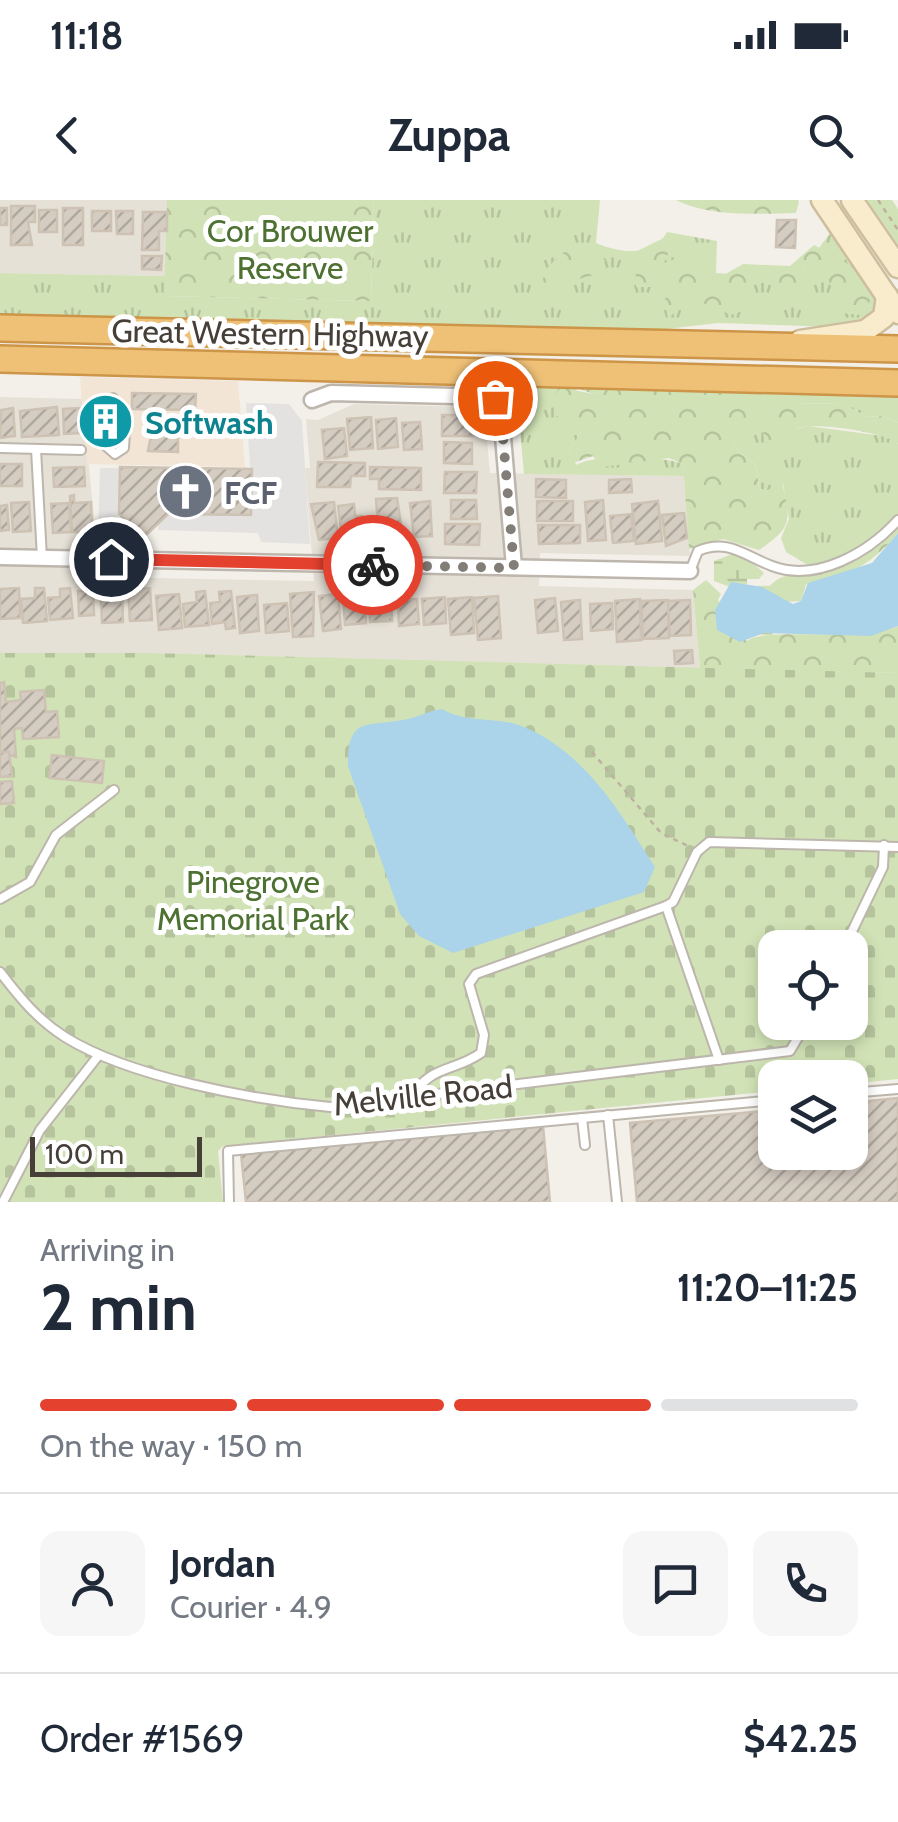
<!DOCTYPE html>
<html lang="en">
<head>
<meta charset="utf-8">
<style>
  :root { --surface:#fff; --page:#f6f6f7; --text:#1f2937; --muted:#747a83; --line:#e0e1e3; --accent:#e4412f }
  body { margin:0; font-family:Cabin,sans-serif; background:var(--page); color:var(--text); height:100vh; display:flex; flex-direction:column; font-size:38px; white-space:nowrap }
  * { box-sizing:border-box; margin:0 }
  p { font-size:32px; color:var(--muted) }
  .icon { flex:none; width:55px; height:55px; fill:none; stroke:currentColor; stroke-width:2; stroke-linecap:round; stroke-linejoin:round }
  .map { position:relative; height:1002px; overflow:hidden }
  .details { display:flex; flex-direction:column; background:var(--surface); flex:1 }
  .details>* { flex:none }
  .controls { position:absolute; left:758px; top:730px; display:grid; gap:20px }
  .controls a { display:grid; place-items:center; width:110px; height:110px; border-radius:20px; background:var(--surface); box-shadow:0 5px 15px #0003; font-size:50px }
  .scale { position:absolute; left:30px; bottom:25px; width:172px; box-sizing:border-box; padding-left:10px; border:5px solid #453f38; border-top:0; font-size:28px; line-height:35px; white-space:nowrap; color:#453f38; -webkit-text-stroke:8px #fff; paint-order:stroke }
  .pin { position:absolute; display:grid; place-items:center; width:85px; height:85px; color:#fff; margin:-42px; border:5px solid #fff; border-radius:50%; box-shadow:0 2px 10px #0007 }
  .courier { position:absolute; display:grid; place-items:center; width:100px; height:100px; margin:-50px; border:8px solid #e4412f; border-radius:50%; background:#fff; color:#222; box-shadow:0 2px 12px #0007 }
  .summary em { font-style:normal; font-weight:800 }
  .summary div { display:flex; flex-direction:column-reverse }
  .summary { display:flex; align-items:center; justify-content:space-between; height:170px; padding:0 40px }
  h1 { font-size:65px; font-weight:800; line-height:75px }
  .bar { display:grid; grid-template-columns:repeat(4,1fr); gap:15px 10px; align-content:center; height:120px; padding:0 40px }
  .bar i { height:12px; border-radius:8px; background:var(--line) }
  .bar .active { background:var(--accent) }
  .bar p { grid-column:span 4 }
  .line { display:flex; align-items:center; gap:25px; padding:0 40px; border-top:2px solid var(--line) }
  .line div { flex:1 }
  .round { display:grid; place-items:center; flex:none; width:105px; height:105px; border-radius:20px; background:var(--page) }
  .status { display:flex; justify-content:space-between; align-items:center; height:70px; padding:0 50px; background:var(--surface); direction:ltr }
  .status svg { height:28px; fill:currentColor }
  header { display:flex; justify-content:space-between; align-items:center; height:130px; padding:0 40px; background:var(--surface); font-size:45px; font-weight:800 }
  .map>svg:first-child { display:block }
</style>
</head>
<body>
<div class="status"><b>11:18</b><svg viewBox="0 0 49 12"><path d="M0 12V9h3v3zM5 12V6h3v6zM10 12V3h3v9zM15 12V0h3v12zM26 1h20v11H26zM47 4h2v5h-2z"/></svg></div>
<header><svg class="icon" aria-label="back" viewBox="0 0 24 24"><path d="M15 5l-7 7 7 7"/></svg>Zuppa<svg class="icon" aria-label="search" viewBox="0 0 24 24"><circle cx="10" cy="10" r="6"/><path d="M15 15l6 6"/></svg></header>
<div class="map">
<svg width="898" height="1002" viewBox="0 0 898 1002">
  <defs>
    <pattern id="grass-tufts" width="24" height="20" patternUnits="userSpaceOnUse" patternTransform="scale(2.5)"><rect width="24" height="20" fill="#d1e3b6"/><path d="M3 7l-1-3M5 7V3M7 7l1-3M15 17l-1-3M17 17v-4M19 17l1-3" fill="none" stroke="#b5c49d"/></pattern>
    <pattern id="forest-crowns" width="20" height="18" patternUnits="userSpaceOnUse" patternTransform="scale(2.5)"><rect width="20" height="18" fill="#d1e3b6"/><path d="M2 6a3 3 0 1 1 6 0M12 15a3 3 0 1 1 6 0" fill="none" stroke="#b5c49d"/></pattern>
    <pattern id="wetland-marsh" width="20" height="14" patternUnits="userSpaceOnUse" patternTransform="scale(2.5)"><rect width="20" height="14" fill="#d1e3b6"/><path d="M1 5h8M5 5V1M11 12h8M15 12V8" fill="none" stroke="#b5c49d"/></pattern>
    <pattern id="cemetery-stones" width="16" height="16" patternUnits="userSpaceOnUse" patternTransform="scale(2.5)"><rect width="16" height="16" fill="#d1e3b6"/><path d="M2 7V4a2 2 0 0 1 4 0v3zM10 15v-3a2 2 0 0 1 4 0v3z" fill="#b5c49d"/></pattern>
    <pattern id="building-hatch" width="6" height="6" patternUnits="userSpaceOnUse" patternTransform="scale(2.5)"><rect width="6" height="6" fill="#d6cdc2"/><path d="M-1 1l2-2M0 6l6-6M5 7l2-2" fill="none" stroke="#afa89f"/></pattern>
  </defs>
  <rect width="100%" height="100%" fill="#f3efe9"/>
  <g fill="#e6e1d7">
    <path d="M0,0H167L165,76L0,73Z"/>
    <path d="M0,197L82,199L100,377L314,381L305,268H310L306,219L318,220L354,204L473,207L485,218L490,273L684,276L690,356L540,353L539,386L693,390L700,469L153,453H0Z"/>
  </g>
  <path fill="#f2e5d6" d="M80,177L238,181L245,267L87,264Z"/>
  <g fill="url(#grass-tufts)">
    <path d="M374,0H600L596,43C619,53 654,58 667,32L717,41L716,73L796,79L831,32L878,103L875,117L862,128L718,123L641,132L0,114V73L165,76V96L371,101Z"/>
    <path d="M867,0H892L898,9V45Z"/>
    <path d="M550,181L759,194L898,195V223L883,216L867,217L841,203L795,204L789,200L776,218V244L794,229L808,226L891,237L898,244V315C874,343 845,359 808,365L786,352L781,338L789,319L783,284L766,291L759,288L756,266C743,253 729,249 731,228L752,213L748,193L606,190L593,194L575,187L582,230L568,254L577,265C594,253 666,256 683,264L684,276L524,274L516,188H540Z"/>
  </g>
  <g fill="url(#forest-crowns)">
    <path d="M167,0H374L371,101L164,96Z"/>
    <path d="M676,0H798L799,2L796,13C759,14 709,17 676,0Z"/>
    <path d="M670,35L675,37L664,63L692,53L702,66L722,76L743,64L790,66L814,45C822,49 846,61 851,67L849,81L872,98L861,115L833,112L840,89L819,77L812,62L803,69L802,95L796,97C776,83 756,78 732,87L729,97L750,96L749,109L731,115C701,101 695,96 668,118L666,108L659,105L676,87H636L635,52Z"/>
    <path d="M584,45L606,59L597,74L551,87L542,82C547,63 565,47 584,45Z"/>
    <path d="M559,187L593,194L606,190L749,193L754,203L752,214L732,228C729,249 743,253 756,266L759,288L766,291L782,283C792,322 791,328 759,350L723,339L689,349L683,264L669,258L603,267L593,256L570,264L568,254L582,230C556,225 548,210 559,187Z"/>
    <path d="M789,199L796,204L842,203L867,217L883,216L898,223V244C886,232 811,221 795,229C789,232 783,240 776,244L766,242L763,234Z"/>
    <path d="M898,324V333C864,375 823,387 769,387C783,371 796,376 814,372C849,363 875,351 898,324Z"/>
    <path d="M706,380L721,394L718,400L747,441C766,426 860,443 898,426V473L700,469L693,390Z"/>
  </g>
  <g fill="url(#wetland-marsh)">
    <path d="M732,354L745,356L764,373L759,379H747V384L730,387L714,381V361Z"/>
    <path d="M806,385L801,401L783,402L772,436L755,434L753,386Z"/>
  </g>
  <path fill="url(#cemetery-stones)" fill-rule="evenodd" d="M0,453H153L898,473V879L850,884V878H775V891L223,946L218,951L223,1002H0ZM775,748H850V822H775Z"/>
  <path fill="#d1e3b6" d="M232,0H348L347,50L231,48Z"/>
  <g fill="#e4e2e0">
    <path d="M246,203L289,204L302,221L310,344L261,342L258,333L158,330V316L253,311Z"/>
    <path d="M100,268H119L118,341H98Z"/>
  </g>
  <g fill="#abd3e9">
    <path d="M898,333V426L871,436L764,433L740,442L717,430L715,410L731,382L762,387L793,404L801,401L808,383L872,363Z"/>
    <path d="M442,509C467,524 498,516 524,527C586,553 621,614 655,667L644,692L453,753L419,736L400,714L348,566C348,516 365,527 403,520C416,518 428,511 442,509Z"/>
  </g>
  <g fill="url(#building-hatch)" stroke="#cdc2b3" stroke-width="2.5">
    <path d="M11,6H35V22H28L32,45H11Z"/>
    <rect x="0" y="8" width="7" height="17"/>
    <rect x="63" y="8" width="20" height="37"/>
    <rect x="39" y="10" width="18" height="22"/>
    <rect x="92" y="11" width="19" height="20"/>
    <path d="M116,11H133V34H117Z"/>
    <path d="M143,12H167V31H159V50H142Z"/>
    <path d="M777,20H796L795,48L776,47Z"/>
    <path d="M142,56H162L161,70L142,69Z"/>
    <path d="M132,193L196,194L195,210L132,209Z"/>
    <path d="M57,207L59,235L22,237L20,211Z"/>
    <path d="M13,208L15,236L0,238L1,210Z"/>
    <path d="M80,208L81,233L64,234L63,209Z"/>
    <path d="M102,213H111L110,231H102Z"/>
    <rect x="442" y="215" width="31" height="21"/>
    <path d="M371,217L373,248L350,250L347,219Z"/>
    <path d="M396,218L398,247L378,249L376,220Z"/>
    <path d="M420,222L422,249L404,250L402,223Z"/>
    <path d="M153,225L178,229V252L148,251Z"/>
    <path d="M344,228L347,256L325,259L322,230Z"/>
    <path d="M444,242L472,243V264L444,263Z"/>
    <path d="M318,262L365,263V276H351L350,287H317Z"/>
    <rect x="0" y="264" width="22" height="22"/>
    <path d="M84,267L85,286L54,287L53,268Z"/>
    <path d="M120,267L252,269L251,315L168,314L143,338L119,314Z"/>
    <path d="M370,267L421,268V290L379,289V279H370Z"/>
    <path d="M445,272H477L476,293H444Z"/>
    <path d="M536,279L566,280V298L536,297Z"/>
    <path d="M631,279L632,292L609,293V280Z"/>
    <path d="M74,295V303L91,302L92,326H86L87,332H72L70,296Z"/>
    <path d="M397,298L403,337L379,339L376,299Z"/>
    <path d="M451,300H476L477,319H451Z"/>
    <path d="M603,300L606,340L588,341L585,302Z"/>
    <path d="M430,301L432,336L414,337L410,303Z"/>
    <rect x="537" y="301" width="36" height="20"/>
    <path d="M658,301L662,341L636,344L632,304Z"/>
    <path d="M29,302L31,331L13,332L11,303Z"/>
    <path d="M334,302L338,338L319,340L311,304Z"/>
    <path d="M69,303L71,332L53,333L51,304Z"/>
    <path d="M354,304L355,316H362L365,337L342,339L338,306Z"/>
    <path d="M7,305L9,330L0,331V306Z"/>
    <path d="M684,313L687,338L666,346L662,315Z"/>
    <path d="M631,314L634,341L613,343L610,316Z"/>
    <path d="M445,324H480L479,345L445,344Z"/>
    <path d="M538,325H580V343L539,344Z"/>
    <path d="M19,388L20,418L0,419V389Z"/>
    <path d="M35,388H44L47,421L23,423L21,399L35,398Z"/>
    <path d="M70,388L73,418L50,420L48,398L60,397V389Z"/>
    <path d="M150,388L152,420L130,421L128,390Z"/>
    <path d="M93,390L94,415L79,416L78,391Z"/>
    <path d="M122,391L123,422L102,423L101,400L116,399V392Z"/>
    <path d="M205,391L209,425L185,427L183,404L197,402L196,392Z"/>
    <path d="M231,391L235,428L226,429L225,422L212,424L210,403L220,402L219,392Z"/>
    <path d="M314,392L313,436L293,437L290,394Z"/>
    <path d="M179,394L182,428L159,430L156,396Z"/>
    <path d="M338,394L341,429L323,431L319,396Z"/>
    <path d="M257,395L259,431L240,433L237,397Z"/>
    <path d="M365,396L366,423L345,425L343,397Z"/>
    <path d="M391,396L392,421L370,422L369,397Z"/>
    <path d="M498,396L501,438L478,440L474,398Z"/>
    <path d="M445,397L446,423L424,425L422,399Z"/>
    <path d="M472,397L474,433L451,435L448,399Z"/>
    <path d="M555,398L558,431L538,433L535,400Z"/>
    <path d="M417,399L419,424L399,426L398,400Z"/>
    <path d="M640,399L641,440L617,442L615,401Z"/>
    <path d="M580,400L582,439L564,440L561,402Z"/>
    <path d="M668,400L669,438L643,439L641,401Z"/>
    <path d="M690,400L691,435L670,436L668,401Z"/>
    <path d="M287,403L289,431L266,433L264,405Z"/>
    <path d="M612,403L613,429L591,431L590,404Z"/>
    <path d="M692,450L693,463L675,464L674,451Z"/>
    <path d="M4,482L6,502L21,500L20,492L44,490L46,512L57,511L59,537L23,539L22,528L14,529L16,557L0,552V483Z"/>
    <path d="M0,552H9L12,576L0,577Z"/>
    <path d="M52,555L104,561L102,583L49,578Z"/>
    <path d="M12,581L14,603L0,604V582Z"/>
    <path d="M898,898V1002H637L630,923L775,910V952H850V903Z"/>
    <path d="M543,926L550,1002H246L241,954Z"/>
  </g>
  <g fill="none" stroke-linecap="round" stroke-linejoin="round">
    <defs>
      <g id="lane">
        <path d="M107,213L113,198"/>
        <path d="M106,231V246L115,254L124,248L125,231"/>
        <path d="M0,248L81,250"/>
        <path d="M36,249L42,358"/>
        <path d="M690,371L698,351C728,338 745,356 772,366C817,383 869,352 898,320"/>
        <path d="M0,699L30,682L56,635L114,590"/>
        <path d="M666,706L719,860"/>
        <path d="M844,748L883,667L884,645"/>
        <path d="M0,772C19,797 38,820 65,837C129,877 254,900 330,907L790,851L807,822"/>
        <path d="M850,893L898,889"/>
        <path d="M410,899C431,864 452,873 481,853L484,835L469,784L476,774L666,706L673,702L697,652L709,642L898,647"/>
        <path d="M608,915L617,1002"/>
        <path d="M582,918L585,945"/>
        <path d="M3,1002L40,930L98,856"/>
        <path d="M229,1002L228,951L775,900"/>
      </g>
      <g id="street">
        <path d="M312,200L331,193L495,197L501,213L514,367"/>
        <path d="M0,357L690,371"/>
      </g>
      <g id="secondary">
        <path d="M822,0L898,113"/>
        <path d="M852,0L898,67"/>
        <path d="M800,141L865,131L884,117L887,96"/>
      </g>
      <g id="highway">
        <path d="M0,128L898,149"/>
        <path d="M0,159L898,183"/>
      </g>
    </defs>
    <use href="#lane" stroke="#bdb6ac" stroke-width="12"/>
    <use href="#street" stroke="#bdb6ac" stroke-width="19"/>
    <use href="#secondary" stroke="#cdbe9d" stroke-width="25"/>
    <use href="#highway" stroke="#cd9548" stroke-width="30"/>
    <g stroke="#bdb19f" stroke-width="2.5" stroke-dasharray="5 5" stroke-linecap="butt">
      <path d="M878,0L898,30"/>
      <path d="M592,552L661,633L688,646"/>
    </g>
    <use href="#lane" stroke="#fff" stroke-width="8"/>
    <use href="#street" stroke="#fff" stroke-width="14"/>
    <use href="#secondary" stroke="#f9eccc" stroke-width="20"/>
    <use href="#highway" stroke="#efc177" stroke-width="25"/>
  </g>
  <g fill="none" stroke-linecap="round" stroke-linejoin="round">
    <path stroke="#827d76" stroke-width="10" stroke-dasharray="0 18" d="M373,365L514,368L501,213L495,198"/>
    <path stroke="#e4412f" stroke-width="12" d="M111,359L373,365"/>
  </g>
  <defs>
    <symbol id="building-disc" viewBox="-11 -11 22 22"><circle r="9.5" fill="#0f9aa8" stroke="#fff"/><path d="M-4-6H4V6H1V3H-1V6H-4ZM-2.5-4.3h1.7v1.8h-1.7ZM.8-4.3h1.7v1.8H.8ZM-2.5-1h1.7V.8h-1.7ZM.8-1h1.7V.8H.8Z" fill="#fff"/></symbol>
    <symbol id="church-disc" viewBox="-11 -11 22 22"><circle r="9.5" fill="#6b7280" stroke="#fff"/><path d="M-1.2-6h2.4v3.5h3.3v2.4h-3.3V6h-2.4V-.1h-3.3v-2.4h3.3Z" fill="#fff"/></symbol>
  </defs>
  <g fill-rule="evenodd">
    <use href="#building-disc" x="74" y="190" width="63" height="63"/>
    <use href="#church-disc" x="154" y="260" width="63" height="63"/>
  </g>
  <g text-anchor="middle" dominant-baseline="central" stroke-width="10" stroke-linejoin="round" paint-order="stroke">
    <g font-size="32" fill="#4d7131" stroke="#fff">
      <text x="290" y="30">Cor Brouwer<tspan x="290" dy="37">Reserve</tspan></text>
      <text x="253" y="681">Pinegrove<tspan x="253" dy="37">Memorial Park</tspan></text>
    </g>
    <g font-size="32" fill="#453f38" stroke="#fff">
      <text transform="translate(270 133) rotate(1)">Great Western Highway</text>
      <text transform="translate(423 895) rotate(-6)">Melville Road</text>
    </g>
    <g font-size="32" font-weight="bold" fill="#0d838f" stroke="#fff" text-anchor="start">
      <text x="145" y="222">Softwash</text>
    </g>
    <g font-size="32" font-weight="bold" fill="#5b616d" stroke="#fff" text-anchor="start">
      <text x="224" y="292">FCF</text>
    </g>
  </g>
</svg>
<div class="controls">
<a><svg class="icon" aria-label="locate" viewBox="0 0 24 24"><circle cx="12" cy="12" r="6"/><path d="M12 2v4M12 18v4M2 12h4M18 12h4"/></svg></a>
<a><svg class="icon" aria-label="layers" viewBox="0 0 24 24"><path d="M12 4l9 5-9 5-9-5zM3 14l9 5 9-5"/></svg></a>
</div>
<div class="scale">100 m</div>
<div class="pin" style="left:495px;top:198px;background:#ea580c"><svg class="icon" aria-label="bag" viewBox="0 0 24 24"><path d="M5 8h14l-1 12H6zM9 8a3 3 0 0 1 6 0"/></svg></div>
<div class="pin" style="left:111px;top:359px;background:#1f2937"><svg class="icon" aria-label="home" viewBox="0 0 24 24"><path d="M3 11l9-7 9 7M6 9v11h12V9"/></svg></div>
<div class="courier" style="left:373px;top:365px"><svg class="icon" aria-label="bike" viewBox="0 0 24 24"><circle cx="6" cy="16" r="4"/><circle cx="18" cy="16" r="4"/><path d="M6 16l4-8h5l3 8M10 8l3 8H6M13 5h3"/></svg></div>
</div>
<section class="details">
<div class="summary"><div><h1>2 min</h1><p>Arriving in</p></div><em>11:20–11:25</em></div>
<div class="bar"><i class="active"></i><i class="active"></i><i class="active"></i><i></i><p>On the way · 150 m</p></div>
<div class="line" style="height:180px"><a class="round"><svg class="icon" aria-label="person" viewBox="0 0 24 24"><circle cx="12" cy="8" r="4"/><path d="M4 21q1-7 8-7t8 7"/></svg></a><div><b>Jordan</b><p>Courier · 4.9</p></div><a class="round"><svg class="icon" aria-label="chat" viewBox="0 0 24 24"><path d="M4 5h16v11H9l-5 4z"/></svg></a><a class="round"><svg class="icon" aria-label="phone" viewBox="0 0 24 24"><path d="M5 4h4l2 5-3 2q2 4 5 5l2-3 5 2v4C11 20 4 13 5 4z"/></svg></a></div>
<div class="line" style="height:130px"><div>Order #1569</div><b>$42.25</b></div>
</section>
</body>
</html>
